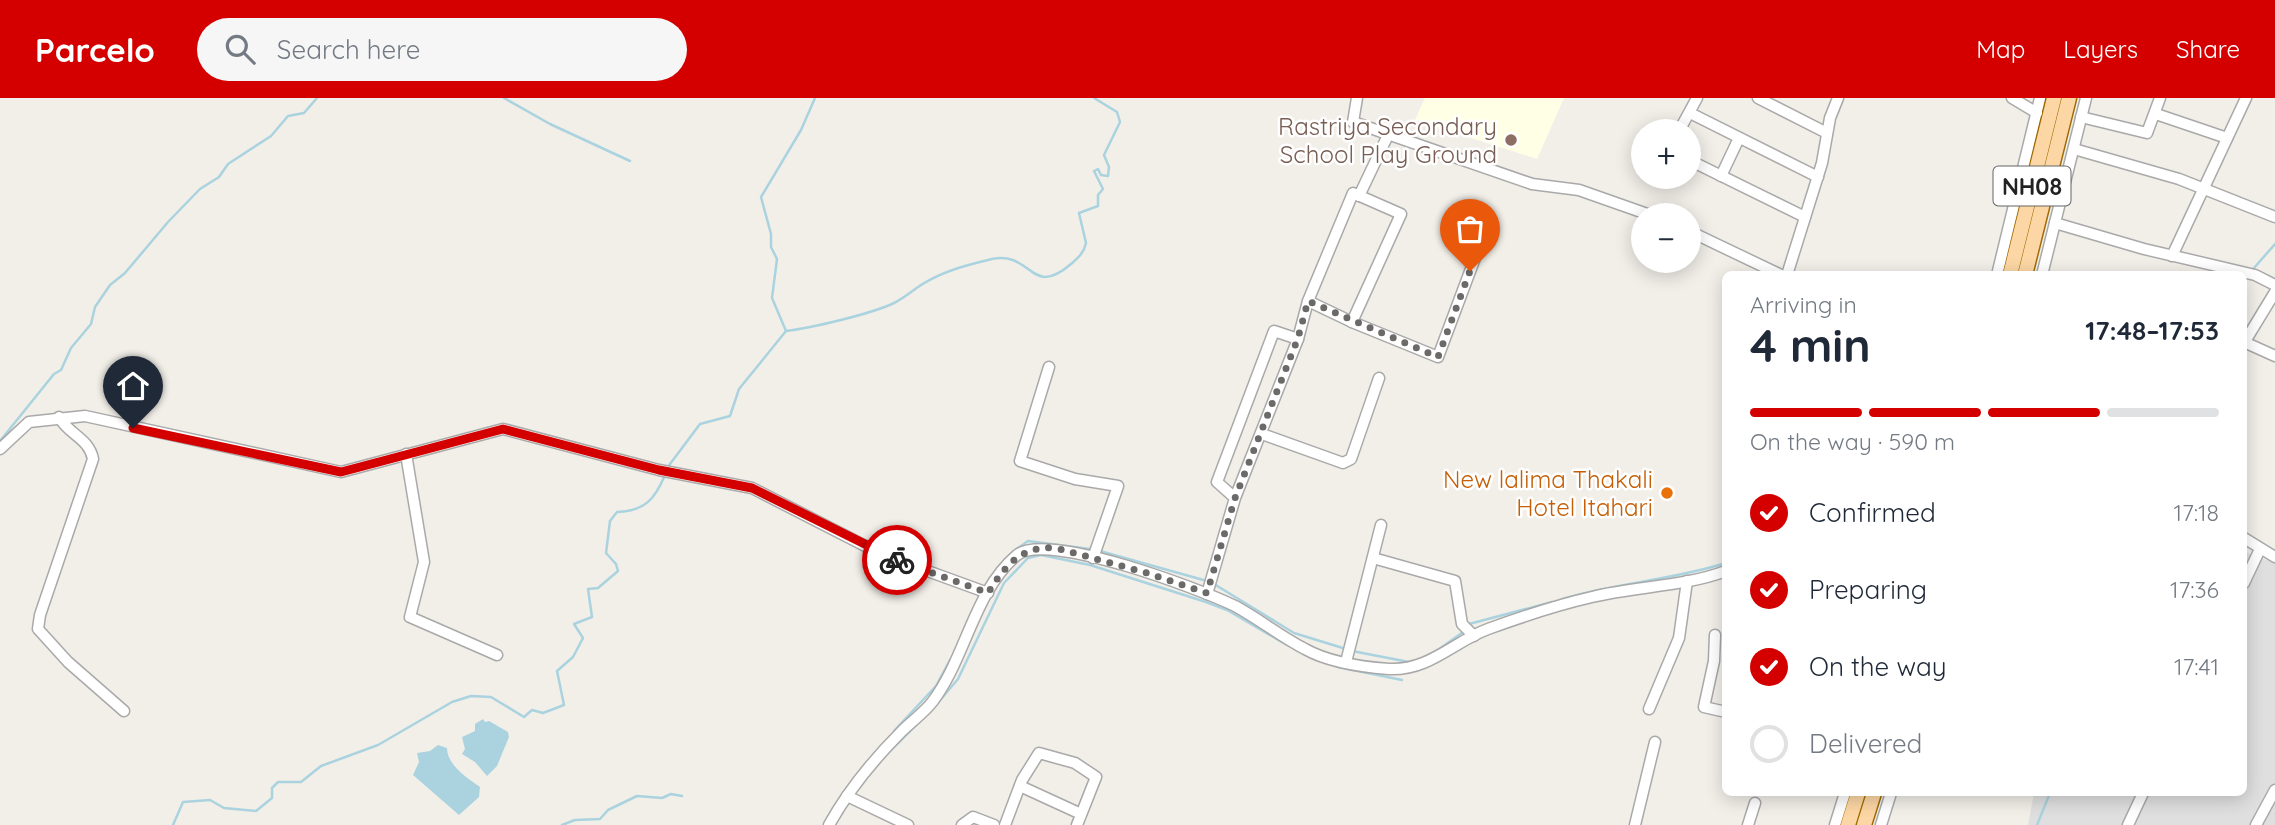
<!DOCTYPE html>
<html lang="en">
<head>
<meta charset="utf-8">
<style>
  :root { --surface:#fff; --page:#f6f6f7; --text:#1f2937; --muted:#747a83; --line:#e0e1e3; --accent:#d40000 }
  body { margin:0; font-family:Quicksand,sans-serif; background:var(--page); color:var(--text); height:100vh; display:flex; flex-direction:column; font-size:26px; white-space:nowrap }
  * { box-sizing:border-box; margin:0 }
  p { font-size:23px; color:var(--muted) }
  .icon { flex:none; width:38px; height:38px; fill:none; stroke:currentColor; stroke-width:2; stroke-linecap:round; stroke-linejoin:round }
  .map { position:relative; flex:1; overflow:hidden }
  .details { position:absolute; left:1722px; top:173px; width:525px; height:525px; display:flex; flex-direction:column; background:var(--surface); border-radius:10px; box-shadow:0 4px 18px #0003 }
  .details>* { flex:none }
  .controls { position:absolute; left:1631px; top:21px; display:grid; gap:14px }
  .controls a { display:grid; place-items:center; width:70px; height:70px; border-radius:50%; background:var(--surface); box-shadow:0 4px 18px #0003; font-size:35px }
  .pin { position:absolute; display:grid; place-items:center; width:60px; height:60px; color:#fff; margin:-72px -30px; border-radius:50% 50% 50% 0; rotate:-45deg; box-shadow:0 0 7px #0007 }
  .pin .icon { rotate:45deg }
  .courier { position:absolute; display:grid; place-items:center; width:70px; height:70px; margin:-35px; border:5px solid #d40000; border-radius:50%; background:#fff; color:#222; box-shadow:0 2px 9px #0007 }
  .summary em { font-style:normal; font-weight:700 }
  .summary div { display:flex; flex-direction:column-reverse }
  .summary { display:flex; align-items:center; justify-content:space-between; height:119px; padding:0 28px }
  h1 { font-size:46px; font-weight:700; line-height:52px }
  .bar { display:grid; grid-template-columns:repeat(4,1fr); gap:10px 7px; align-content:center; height:84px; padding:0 28px }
  .bar i { height:9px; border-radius:5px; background:var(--line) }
  .bar .current { background:var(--accent) }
  .bar p { grid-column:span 4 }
  ol { padding:0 28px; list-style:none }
  li { display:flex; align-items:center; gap:21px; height:77px }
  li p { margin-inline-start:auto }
  li .icon { padding:7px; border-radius:50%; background:var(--accent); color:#fff; stroke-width:4 }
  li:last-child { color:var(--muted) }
  li i { width:38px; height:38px; border:4px solid var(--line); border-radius:50% }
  header { display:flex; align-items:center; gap:42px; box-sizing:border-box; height:98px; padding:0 35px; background:var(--accent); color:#fff }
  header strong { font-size:33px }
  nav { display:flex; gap:38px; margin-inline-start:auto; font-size:24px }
  .search { width:490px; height:63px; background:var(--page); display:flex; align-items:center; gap:18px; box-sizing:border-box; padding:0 24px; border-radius:38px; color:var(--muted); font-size:26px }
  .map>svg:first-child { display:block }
</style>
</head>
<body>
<header>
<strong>Parcelo</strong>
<div class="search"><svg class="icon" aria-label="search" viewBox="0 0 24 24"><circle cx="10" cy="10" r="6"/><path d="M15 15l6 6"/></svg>Search here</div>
<nav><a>Map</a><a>Layers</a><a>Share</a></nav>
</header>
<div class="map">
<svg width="2275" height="727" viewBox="0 0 2275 727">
  <rect width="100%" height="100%" fill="#f2efe9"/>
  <path fill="#e0dfdf" d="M2244,454L2275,465V727H2028L2034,695H2244Z"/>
  <path fill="#ffffe5" d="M1425,0H1564L1537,61L1415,22Z"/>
  <g fill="#aad3df">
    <path d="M483,621L485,624L489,623L508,634L509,639L497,668L487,678L475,664L462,656L465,651L462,639L475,633V626Z"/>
    <path d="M438,647L447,650C447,667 467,680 480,689L479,699L459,717L413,677L419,664L417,655L430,653Z"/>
  </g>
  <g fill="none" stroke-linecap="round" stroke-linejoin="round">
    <g stroke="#aad3df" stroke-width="2.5">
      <path d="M504,0L550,26L630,63"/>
      <path d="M2254,170L2275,146"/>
      <path d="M786,233L772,200L777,161L771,149V136L761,99L801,32L815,0"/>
      <path d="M0,343L54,276L61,272L71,250L91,226L95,209L110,187L125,175L168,124L200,91L219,79L228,66L271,38L288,18L304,15L317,0"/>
      <path d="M667,370L700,326L730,318L739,291L786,233C811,230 871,216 894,205C904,200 912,193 921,187C943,173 967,167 992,161C1033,153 1030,201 1071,166C1078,160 1084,155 1086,145L1079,115L1098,108V97L1103,91L1094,73L1098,71L1101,77L1108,78L1109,69L1104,57L1120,24L1117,14L1094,0"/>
      <path d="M1014,453L1028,443L1090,451"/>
      <path d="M1100,453L1207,483"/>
      <path d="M1214,486L1294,535L1346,551"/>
      <path d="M1562,501C1616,485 1672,482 1726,465"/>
      <path d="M1469,526L1552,504"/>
      <path d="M1438,552L1463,534"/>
      <path d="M1352,553L1409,564"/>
      <path d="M1338,569L1402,582"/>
      <path d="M936,607L958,581L1004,485L1028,460L1041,457L1090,467L1206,504L1227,512L1287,547"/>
      <path d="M894,633L936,588L950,562"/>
      <path d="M889,654L917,626"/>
      <path d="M173,727L183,704L210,702L224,710L256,713L272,700V690L278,684H301L321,668L378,647L452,604L471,598L491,599L524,619L532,612L543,615L564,607L557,573L573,559L583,540L574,526L592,519L588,491L598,490L618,473L616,466L606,455L610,423L617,414C645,413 655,401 665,377"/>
      <path d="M562,727L575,722L600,721L608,712L637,698L662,700L671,696L682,698"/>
      <path d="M2037,727L2050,695"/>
    </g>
    <defs>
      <g id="minor">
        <path d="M1357,0L1353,24L1532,86L1579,92L1650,117"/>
        <path d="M1758,0L1827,35"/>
        <path d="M2012,0L2037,15"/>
        <path d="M1690,15L1818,79"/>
        <path d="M2156,16L2227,40"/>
        <path d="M2081,19L2147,35L2160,0"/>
        <path d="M1679,33L1697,0"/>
        <path d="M2074,51L2179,81L2275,119"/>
        <path d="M1689,62L1805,119"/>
        <path d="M1721,78L1739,40"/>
        <path d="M1359,98L1389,35"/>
        <path d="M2055,125L2144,151L2255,177L2275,187"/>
        <path d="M1689,133L1781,177"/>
        <path d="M2172,158L2246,0"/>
        <path d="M1787,177L1822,65L1830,20L1838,0"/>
        <path d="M1997,177L2040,0"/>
        <path d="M2042,177L2086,0"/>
        <path d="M1352,224L1438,259L1478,152"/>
        <path d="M1298,241L1308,203L1353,95L1401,116L1352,224L1308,203"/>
        <path d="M2244,244L2275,258"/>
        <path d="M2244,245L2275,194"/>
        <path d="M1049,269L1020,363L1075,381L1118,388L1093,460"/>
        <path d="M59,319C69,337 89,340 93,361L40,517L38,531L68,564L124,613"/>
        <path d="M1262,336L1343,365L1351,361L1379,280"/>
        <path d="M0,351L29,324L85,318L341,374L503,331L659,372L752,390L881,456L988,495"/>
        <path d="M406,356L424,464L410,519L497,557"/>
        <path d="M2244,440L2275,459"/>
        <path d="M1373,460L1455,483L1462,526L1474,538"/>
        <path d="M2244,485L2260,451"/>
        <path d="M1207,496L1235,400L1217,384L1274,233L1298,241L1235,400"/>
        <path d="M1715,537L1714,563L1704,609L1726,614"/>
        <path d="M1346,564L1381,427"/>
        <path d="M1649,611L1679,540L1687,483"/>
        <path d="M1020,688L1081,716"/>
        <path d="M847,698L908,727"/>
        <path d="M829,727C849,691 873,662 902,633C912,623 925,614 933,603C966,559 974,493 1017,457C1047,433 1200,491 1235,508C1259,521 1280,538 1305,551C1328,564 1362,569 1389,571C1429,573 1453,544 1488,531C1521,519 1557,507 1592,499C1636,488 1683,489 1726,473"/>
        <path d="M962,727L973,719L994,727"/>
        <path d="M1005,727L1022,682L1039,655L1075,665L1096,679L1077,727"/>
        <path d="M1635,727L1655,644"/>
        <path d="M1748,727L1755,705"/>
        <path d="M1835,727L1845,695"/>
        <path d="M1881,727L1891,695"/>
        <path d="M2128,727L2143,695"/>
        <path d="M2256,727L2275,692"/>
      </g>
      <g id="major">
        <path d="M2010,177L2054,0"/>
        <path d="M2025,177L2069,0"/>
        <path d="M1848,727L1858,695"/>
        <path d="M1864,727L1874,695"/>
      </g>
    </defs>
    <use href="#minor" stroke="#a9a9a9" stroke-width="13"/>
    <use href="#major" stroke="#a06b00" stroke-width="17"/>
    <use href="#minor" stroke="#fff" stroke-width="10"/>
    <use href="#major" stroke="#fcd6a4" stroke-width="14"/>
  </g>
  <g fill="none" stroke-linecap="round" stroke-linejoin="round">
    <path stroke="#6b6a68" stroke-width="7" stroke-dasharray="0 12.6" d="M897,462L988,495C1005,468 1021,447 1056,450L1147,475L1207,495L1235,400L1298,240L1308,203L1438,259L1470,173"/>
    <path stroke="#d40000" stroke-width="9" d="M133,330L341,374L503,331L659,372L752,390L897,462"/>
  </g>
  <circle fill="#8d6e63" stroke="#fff" stroke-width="2.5" cx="1511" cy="42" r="7"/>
  <circle fill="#e8710a" stroke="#fff" stroke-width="2.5" cx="1667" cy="395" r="7"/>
  <g text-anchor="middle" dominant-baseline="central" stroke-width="5" stroke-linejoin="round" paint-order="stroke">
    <rect fill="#fff" stroke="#646464" stroke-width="2" x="1993.5" y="68.5" width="77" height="39" rx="5"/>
    <g font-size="23" font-weight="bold" fill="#222">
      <text x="2032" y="88">NH08</text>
    </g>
    <g font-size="24" fill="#785e54" stroke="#fff" text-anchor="end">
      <text x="1497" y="28">Rastriya Secondary<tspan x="1497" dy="28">School Play Ground</tspan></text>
    </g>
    <g font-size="24" fill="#c56008" stroke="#fff" text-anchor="end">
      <text x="1653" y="381">New lalima Thakali<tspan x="1653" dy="28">Hotel Itahari</tspan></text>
    </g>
  </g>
</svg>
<div class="controls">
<a>+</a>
<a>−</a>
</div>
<div class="pin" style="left:1470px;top:173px;background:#ea580c"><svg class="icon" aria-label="bag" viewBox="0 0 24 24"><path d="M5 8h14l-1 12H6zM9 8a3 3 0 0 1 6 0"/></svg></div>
<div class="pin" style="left:133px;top:330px;background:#1f2937"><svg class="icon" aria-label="home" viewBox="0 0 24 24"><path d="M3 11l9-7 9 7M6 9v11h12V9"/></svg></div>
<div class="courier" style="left:897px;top:462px"><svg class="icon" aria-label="bike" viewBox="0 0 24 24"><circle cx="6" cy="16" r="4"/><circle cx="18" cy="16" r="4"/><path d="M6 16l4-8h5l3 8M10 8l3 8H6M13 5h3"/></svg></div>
<section class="details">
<div class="summary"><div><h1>4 min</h1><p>Arriving in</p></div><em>17:48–17:53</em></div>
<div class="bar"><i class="current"></i><i class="current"></i><i class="current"></i><i></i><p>On the way · 590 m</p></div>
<ol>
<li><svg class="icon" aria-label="check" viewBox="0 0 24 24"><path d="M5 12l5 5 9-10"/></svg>Confirmed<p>17:18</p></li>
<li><svg class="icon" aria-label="check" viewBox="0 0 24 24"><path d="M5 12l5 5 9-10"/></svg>Preparing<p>17:36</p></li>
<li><svg class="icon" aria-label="check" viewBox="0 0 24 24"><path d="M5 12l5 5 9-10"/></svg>On the way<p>17:41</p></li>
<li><i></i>Delivered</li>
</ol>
</section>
</div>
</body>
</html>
